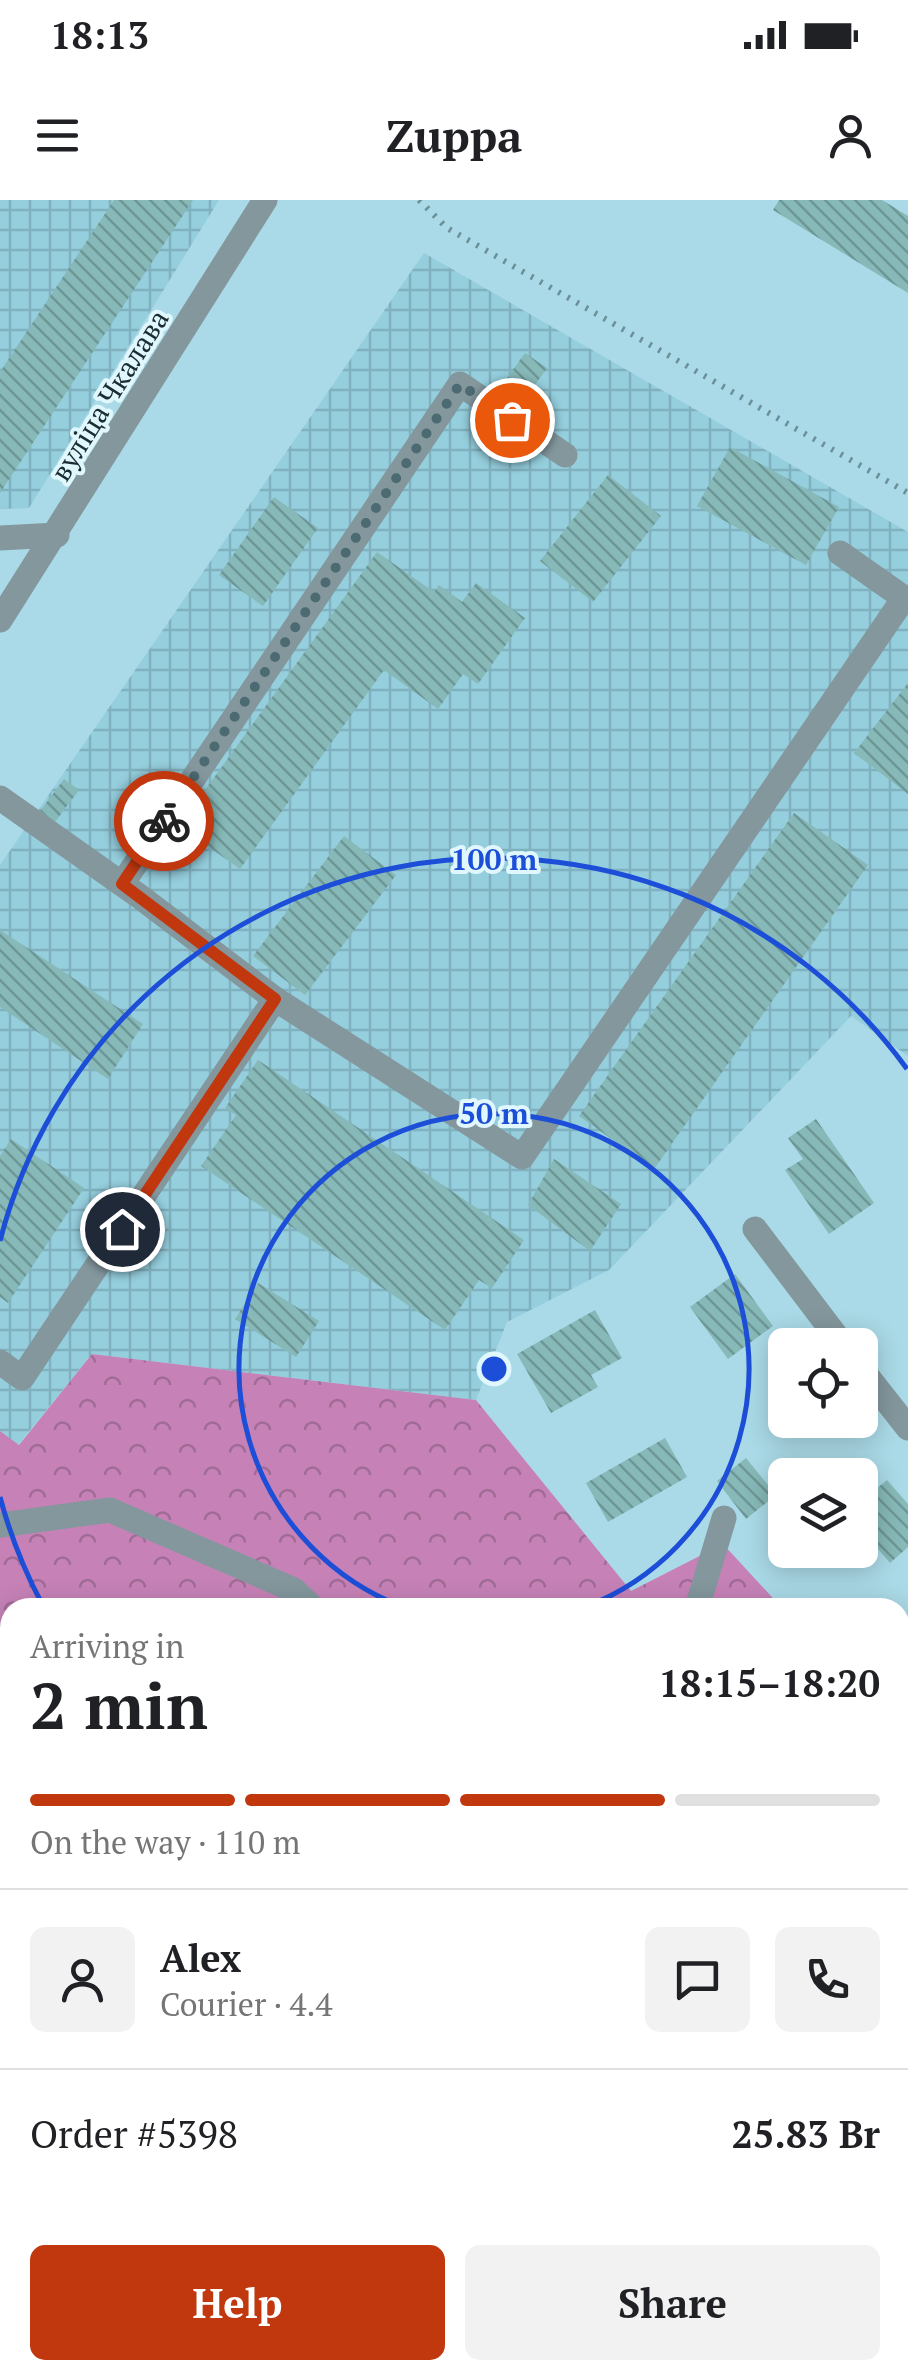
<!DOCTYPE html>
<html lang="en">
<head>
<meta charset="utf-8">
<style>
  :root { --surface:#fff; --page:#f2f2f2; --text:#202124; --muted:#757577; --line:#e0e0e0; --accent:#c1370e }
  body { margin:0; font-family:"PT Serif",serif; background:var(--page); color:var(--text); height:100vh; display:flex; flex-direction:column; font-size:38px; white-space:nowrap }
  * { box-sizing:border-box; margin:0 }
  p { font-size:32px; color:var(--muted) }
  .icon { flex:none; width:55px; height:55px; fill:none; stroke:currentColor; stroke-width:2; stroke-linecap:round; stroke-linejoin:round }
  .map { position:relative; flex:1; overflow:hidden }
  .details { position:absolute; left:0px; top:1398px; width:910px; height:782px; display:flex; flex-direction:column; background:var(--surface); border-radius:30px 30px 0 0; box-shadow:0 5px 25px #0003 }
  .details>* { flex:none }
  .tools { position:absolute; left:768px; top:1128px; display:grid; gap:20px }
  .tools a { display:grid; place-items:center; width:110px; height:110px; border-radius:15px; background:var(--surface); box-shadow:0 5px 25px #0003; font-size:50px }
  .pin { position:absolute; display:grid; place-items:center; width:85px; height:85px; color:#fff; margin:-42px; border:5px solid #fff; border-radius:50%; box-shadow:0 2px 10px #0007 }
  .courier { position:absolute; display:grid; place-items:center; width:100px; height:100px; margin:-50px; border:8px solid #c1370e; border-radius:50%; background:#fff; color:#222; box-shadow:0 2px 12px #0007 }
  .overview em { font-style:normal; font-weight:600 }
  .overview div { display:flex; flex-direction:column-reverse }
  .overview { display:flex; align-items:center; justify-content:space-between; height:170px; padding:0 30px }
  h1 { font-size:65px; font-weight:600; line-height:75px }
  .bar { display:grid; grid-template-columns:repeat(4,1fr); gap:15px 10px; align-content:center; height:120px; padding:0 30px }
  .bar i { height:12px; border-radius:8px; background:var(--line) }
  .bar .on { background:var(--accent) }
  .bar p { grid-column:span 4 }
  .line { display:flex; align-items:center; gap:25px; padding:0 30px; border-top:2px solid var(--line) }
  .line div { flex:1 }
  .round { display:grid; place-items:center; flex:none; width:105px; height:105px; border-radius:15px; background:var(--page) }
  .button { display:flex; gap:20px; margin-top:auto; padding:20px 30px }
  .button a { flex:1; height:115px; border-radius:15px; background:var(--accent); color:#fff; font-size:40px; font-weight:600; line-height:115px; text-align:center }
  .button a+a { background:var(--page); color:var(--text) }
  .status { display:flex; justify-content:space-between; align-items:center; height:70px; padding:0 50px; background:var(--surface); direction:ltr }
  .status svg { height:28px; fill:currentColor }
  header { display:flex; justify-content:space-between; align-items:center; height:130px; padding:0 30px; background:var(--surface); font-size:45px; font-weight:600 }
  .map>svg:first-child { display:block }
</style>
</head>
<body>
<div class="status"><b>18:13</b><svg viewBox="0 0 49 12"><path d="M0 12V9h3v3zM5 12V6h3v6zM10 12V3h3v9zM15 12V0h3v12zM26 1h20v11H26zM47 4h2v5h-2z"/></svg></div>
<header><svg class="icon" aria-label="menu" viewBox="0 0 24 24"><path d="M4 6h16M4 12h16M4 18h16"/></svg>Zuppa<svg class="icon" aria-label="person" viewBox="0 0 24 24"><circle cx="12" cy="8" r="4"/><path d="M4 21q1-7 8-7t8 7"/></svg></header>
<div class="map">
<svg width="908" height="2179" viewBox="0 0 908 2179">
  <defs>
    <pattern id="industrial-grid" width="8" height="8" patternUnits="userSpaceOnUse" patternTransform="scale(2.5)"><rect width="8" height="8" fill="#95cedd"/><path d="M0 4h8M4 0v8" fill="none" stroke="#80b1be"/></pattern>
    <pattern id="forest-crowns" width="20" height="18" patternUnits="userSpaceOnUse" patternTransform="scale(2.5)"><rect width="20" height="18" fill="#c682b7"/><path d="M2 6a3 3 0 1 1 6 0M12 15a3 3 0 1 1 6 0" fill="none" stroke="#a06b95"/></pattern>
    <pattern id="building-back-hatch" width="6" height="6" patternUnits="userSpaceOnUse" patternTransform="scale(2.5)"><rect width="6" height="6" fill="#86b9b8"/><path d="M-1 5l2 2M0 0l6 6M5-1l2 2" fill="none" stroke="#6d9796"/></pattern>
  </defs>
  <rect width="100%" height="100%" fill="#aadae7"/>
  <g fill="url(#industrial-grid)">
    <path d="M0,0H219L29,308L0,309Z"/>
    <path d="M424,53L908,332V856L851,816L609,1070L507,1122L476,1200L92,1154L18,1245L0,1231V665Z"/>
    <path d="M900,2075H908V2179H493L490,2170H900Z"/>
  </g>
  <g fill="url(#forest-crowns)">
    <path d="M92,1154L476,1200L631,1391L723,1344L781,1407L10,1408V2170H39L30,2179H0V1231L19,1245Z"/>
    <path d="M900,1538L908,1547V1838H900Z"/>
    <path d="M180,2170H223L222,2179H171Z"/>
  </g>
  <g fill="url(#building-back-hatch)">
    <path d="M114,0H193L0,293V172Z"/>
    <path d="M779,0H882L908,16V93L773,10Z"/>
    <path d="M525,153L547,168L527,196L505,181Z"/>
    <path d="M730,247L839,307L806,365L697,306Z"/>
    <path d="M608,275L661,316L593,402L540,361Z"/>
    <path d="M274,297L318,328L263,406L219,375Z"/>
    <path d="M377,352L434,392L439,385L462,402L476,383L525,418L478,484L463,474L438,509L384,470L240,669L179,626Z"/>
    <path d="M908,483V594L854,553Z"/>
    <path d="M64,579L79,590L55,622L40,611Z"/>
    <path d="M794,613L868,665L654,969L579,916Z"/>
    <path d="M344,636L396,675L305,795L253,756Z"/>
    <path d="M0,730L143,824L108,879L0,807Z"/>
    <path d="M258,860L524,1040L492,1088L479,1080L445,1130L201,966L236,915L225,908Z"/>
    <path d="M816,919L874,1003L829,1034L785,970L803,959L788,938Z"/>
    <path d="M11,939L84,988L8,1103L0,1097V956Z"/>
    <path d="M554,959L621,1004L590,1051L528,1005Z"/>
    <path d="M735,1074L773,1126L728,1159L690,1107Z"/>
    <path d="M258,1083L319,1121L296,1157L235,1119Z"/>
    <path d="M595,1110L622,1158L591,1175L598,1187L551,1213L517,1154Z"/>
    <path d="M665,1238L687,1277L608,1322L586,1283Z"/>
    <path d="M746,1258L776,1295L746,1319L717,1281Z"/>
    <path d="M887,1280L908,1304V1347L890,1363L860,1328V1302Z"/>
    <path d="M900,1992L908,2033V2055L900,2056Z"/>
    <path d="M556,2170H657L635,2179H559Z"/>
    <path d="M669,2170H735L734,2179H668Z"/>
    <path d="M748,2170H830L829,2179H747Z"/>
  </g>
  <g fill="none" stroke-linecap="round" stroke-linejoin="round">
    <g stroke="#6c9099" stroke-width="6" stroke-dasharray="2.5 8" stroke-linecap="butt">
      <path d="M419,0L447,28L908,293"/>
      <path d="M0,1689L10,1746"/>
      <path d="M75,2170L77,2179"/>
    </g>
    <g stroke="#83979d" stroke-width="25">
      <path d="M0,338L57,335"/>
      <path d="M0,420L265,0"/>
      <path d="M0,598L139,696L275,799L522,957L904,398L840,353"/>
      <path d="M122,684L460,184L565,255"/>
      <path d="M755,1029L843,1145"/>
      <path d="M0,1162L22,1178L275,799"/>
      <path d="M860,1167L908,1228"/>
      <path d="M0,1325L110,1310L294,1390L313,1408"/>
      <path d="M697,1408L724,1318"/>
      <path d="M902,1510L908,1508"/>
      <path d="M900,1909L908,1908"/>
      <path d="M873,2170L878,2179"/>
      <path d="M119,2179L128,2170"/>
    </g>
  </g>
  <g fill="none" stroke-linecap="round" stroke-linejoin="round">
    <path stroke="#4c6a71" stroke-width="10" stroke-dasharray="0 18" d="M164,621L460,184L512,220"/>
    <path stroke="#c1370e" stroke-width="12" d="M122,1029L275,799L122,684L164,621"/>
  </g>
  <g fill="none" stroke="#1d4ed8" stroke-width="5">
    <path d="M403 1407A255 255 0 1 1 585 1407"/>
    <path d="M42 1404A510 510 0 0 1 0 1297M0 1041A510 510 0 0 1 907 869"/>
  </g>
  <g text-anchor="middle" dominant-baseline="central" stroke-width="8" stroke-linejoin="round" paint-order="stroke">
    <g font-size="28" fill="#1a2d32" stroke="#dff7fd">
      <text transform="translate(109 195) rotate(-58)">вуліца Чкалава</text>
    </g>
  </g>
  <circle cx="494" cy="1169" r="15" fill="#1d4ed8" stroke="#dff7fd" stroke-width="5"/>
  <g font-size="30" text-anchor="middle" font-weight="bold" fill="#1d4ed8" stroke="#dff7fd" stroke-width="8" stroke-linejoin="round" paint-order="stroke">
    <text x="494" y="670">100 m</text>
    <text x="494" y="924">50 m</text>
  </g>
</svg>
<div class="tools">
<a><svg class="icon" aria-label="locate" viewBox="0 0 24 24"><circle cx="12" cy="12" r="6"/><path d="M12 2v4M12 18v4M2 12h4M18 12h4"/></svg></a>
<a><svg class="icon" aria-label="layers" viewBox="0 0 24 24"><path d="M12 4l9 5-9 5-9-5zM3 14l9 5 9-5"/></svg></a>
</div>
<div class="pin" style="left:512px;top:220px;background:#ea580c"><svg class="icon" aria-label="bag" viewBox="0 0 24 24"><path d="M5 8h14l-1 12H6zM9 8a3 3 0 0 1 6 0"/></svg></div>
<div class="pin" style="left:122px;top:1029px;background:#1f2937"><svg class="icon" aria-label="home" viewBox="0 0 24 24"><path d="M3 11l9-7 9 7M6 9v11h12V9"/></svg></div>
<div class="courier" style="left:164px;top:621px"><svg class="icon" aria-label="bike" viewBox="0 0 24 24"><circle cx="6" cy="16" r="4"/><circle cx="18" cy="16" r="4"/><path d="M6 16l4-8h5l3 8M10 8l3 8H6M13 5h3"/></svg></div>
<section class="details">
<div class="overview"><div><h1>2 min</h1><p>Arriving in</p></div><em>18:15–18:20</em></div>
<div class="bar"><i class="on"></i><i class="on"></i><i class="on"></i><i></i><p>On the way · 110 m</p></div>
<div class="line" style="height:180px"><a class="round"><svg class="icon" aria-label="person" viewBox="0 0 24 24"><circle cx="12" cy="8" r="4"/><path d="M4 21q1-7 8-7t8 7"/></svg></a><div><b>Alex</b><p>Courier · 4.4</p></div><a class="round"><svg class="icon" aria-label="chat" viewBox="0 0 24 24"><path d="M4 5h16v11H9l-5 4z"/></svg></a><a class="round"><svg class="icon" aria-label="phone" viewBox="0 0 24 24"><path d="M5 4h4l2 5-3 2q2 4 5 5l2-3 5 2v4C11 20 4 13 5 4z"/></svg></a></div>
<div class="line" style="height:130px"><div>Order #5398</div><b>25.83 Br</b></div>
<div class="button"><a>Help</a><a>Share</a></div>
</section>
</div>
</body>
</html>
